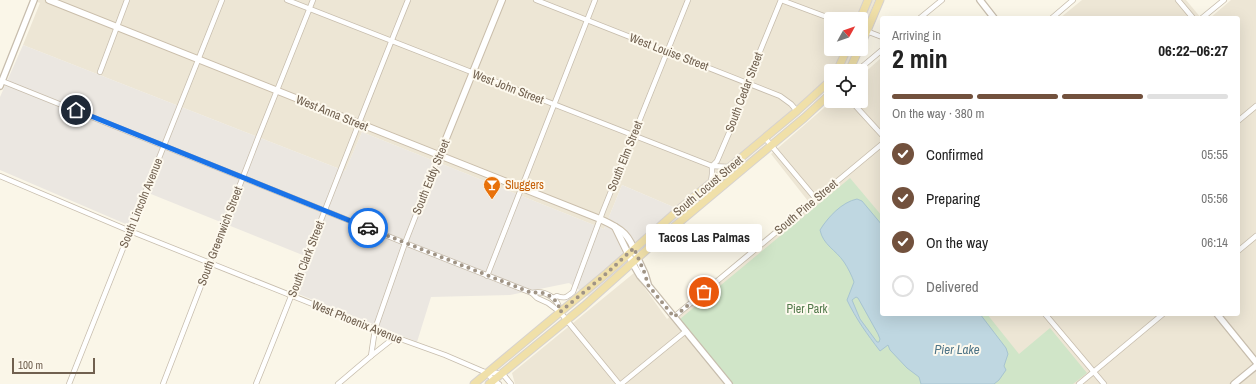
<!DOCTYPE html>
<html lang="en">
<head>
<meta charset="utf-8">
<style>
  :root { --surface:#fff; --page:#f2f2f2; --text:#222; --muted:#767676; --line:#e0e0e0; --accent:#72513d }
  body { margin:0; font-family:"Archivo Narrow",sans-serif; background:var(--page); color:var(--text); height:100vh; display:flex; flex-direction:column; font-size:15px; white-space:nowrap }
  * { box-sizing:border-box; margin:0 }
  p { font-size:13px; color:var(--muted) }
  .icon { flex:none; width:22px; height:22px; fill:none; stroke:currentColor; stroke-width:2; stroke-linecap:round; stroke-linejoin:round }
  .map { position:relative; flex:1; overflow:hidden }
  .panel { position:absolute; left:880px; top:16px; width:360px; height:300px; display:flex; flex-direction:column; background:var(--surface); border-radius:4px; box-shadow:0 4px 16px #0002 }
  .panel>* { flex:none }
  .needle { width:26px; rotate:50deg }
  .tools { position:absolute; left:824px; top:12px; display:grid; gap:8px }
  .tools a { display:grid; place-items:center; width:44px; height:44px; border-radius:4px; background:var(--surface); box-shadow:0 4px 16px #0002; font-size:20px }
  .scale { position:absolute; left:12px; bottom:10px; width:83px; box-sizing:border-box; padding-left:4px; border:2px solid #70604f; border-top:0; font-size:11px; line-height:14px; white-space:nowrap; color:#70604f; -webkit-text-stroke:3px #fdf9ee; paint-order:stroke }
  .pin { position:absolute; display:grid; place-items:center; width:34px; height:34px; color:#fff; margin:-17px; border:2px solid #fff; border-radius:50%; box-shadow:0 1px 4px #0007 }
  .courier { position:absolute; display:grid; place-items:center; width:40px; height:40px; margin:-20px; border:3px solid #1a73e8; border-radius:50%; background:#fff; color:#222; box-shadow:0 1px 5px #0007 }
  .bubble { position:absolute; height:28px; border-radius:4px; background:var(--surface); box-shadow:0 4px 16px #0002; font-size:13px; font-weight:700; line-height:28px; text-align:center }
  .head em { font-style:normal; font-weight:700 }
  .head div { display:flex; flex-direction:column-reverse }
  .head { display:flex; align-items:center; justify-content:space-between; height:68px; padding:0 12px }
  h1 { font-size:26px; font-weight:700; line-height:30px }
  .bar { display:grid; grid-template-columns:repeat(4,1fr); gap:6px 4px; align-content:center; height:48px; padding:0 12px }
  .bar i { height:5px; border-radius:3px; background:var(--line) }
  .bar .current { background:var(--accent) }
  .bar p { grid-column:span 4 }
  ol { padding:0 12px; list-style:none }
  li { display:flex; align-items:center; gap:12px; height:44px }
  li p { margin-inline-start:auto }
  li .icon { padding:4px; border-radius:50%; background:var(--accent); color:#fff; stroke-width:4 }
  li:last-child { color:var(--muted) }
  li i { width:22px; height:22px; border:2px solid var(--line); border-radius:50% }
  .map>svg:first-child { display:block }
</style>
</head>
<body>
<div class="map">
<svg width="1256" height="384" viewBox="0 0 1256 384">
  <rect width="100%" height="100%" fill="#faf6e8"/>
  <g fill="#ede6d5">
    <path d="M33,0H875L861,36V19H831V49H855L845,70L844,71H831V85L817,99L685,212L622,185L604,229L362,132L345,171L23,45L40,3Z"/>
    <path d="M1082,0H1186L1201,18H1060Z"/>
    <path d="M1231,0H1256V384H515L512,373L634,273L667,319L808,201L771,154L832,101H861V76L882,57V314H1238V18H1210Z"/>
  </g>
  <path fill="#ebe7e1" d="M23,45L345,171L362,132L604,229L622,185L685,212L588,296L569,283L510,295L431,297L417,342L296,293L310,258L141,190L128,225L0,170V97Z"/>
  <path fill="#d0e5c8" d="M850,178L882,216V314H987L1019,354L1050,328L1087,373L1073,384H733L680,319Z"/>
  <path fill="#bfd7e1" stroke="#a7c4d1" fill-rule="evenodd" d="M857,199L862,201L882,225V314H980L1006,348L1008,354L1004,366L1006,370L999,380L994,384H921L919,377L907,368L890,350L888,345L880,351C867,334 856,319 847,300L854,282C852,276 848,268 844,262C836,250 823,245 820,230C828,217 842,202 857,199ZM856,297L858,298L878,334L880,339L879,342H877L860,319L852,300Z"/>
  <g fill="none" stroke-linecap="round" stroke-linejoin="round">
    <defs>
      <g id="minor">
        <path d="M287,0L712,166L730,167"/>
        <path d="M536,0L780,96L791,104L797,111"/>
        <path d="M781,0L832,19"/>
        <path d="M1178,0L1193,18"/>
        <path d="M920,18L942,0"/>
        <path d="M1052,18L1073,0"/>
        <path d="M1202,18L1224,0"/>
        <path d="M861,29L882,37"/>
        <path d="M857,71L882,50"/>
        <path d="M100,72L127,0"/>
        <path d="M2,81L405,243L532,293L537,298L548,303L560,312L619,384"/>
        <path d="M851,101L882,135"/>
        <path d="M1238,121L1256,106"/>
        <path d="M765,138L816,199"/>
        <path d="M0,176L130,231L395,337L445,355L487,373H502L511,384"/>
        <path d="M711,182L712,174V166L717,161L732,126L747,83L781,0"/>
        <path d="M1238,251L1256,236"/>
        <path d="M487,276L595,0"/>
        <path d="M532,293C545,290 559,298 560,312"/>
        <path d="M553,298L557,296C565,299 567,297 573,292L603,211L688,0"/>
        <path d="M1045,314L1104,384"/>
        <path d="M674,317L882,144"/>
        <path d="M371,356L395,337"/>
        <path d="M487,373L493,380L499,384"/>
        <path d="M69,384L222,0"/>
        <path d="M163,384L258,138L313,0"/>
        <path d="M256,384C308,256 356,128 408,0"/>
        <path d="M338,384L371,356L375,329L405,243L439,156"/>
        <path d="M621,384L686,331"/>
        <path d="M1079,384L1163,314"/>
      </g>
      <g id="tertiary">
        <path d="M980,0L994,18"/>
        <path d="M0,86L34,0"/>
        <path d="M638,259L645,274L648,284"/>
        <path d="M633,264L640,276L648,285L729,384"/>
        <path d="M1217,314L1256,362"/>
        <path d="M1234,384L1256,366"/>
      </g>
      <g id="secondary">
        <path d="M49,0L600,219C624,230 629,234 638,259"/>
        <path d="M439,156L502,0"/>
        <path d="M615,227L633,264"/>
      </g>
      <g id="primary">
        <path d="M860,19L868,0"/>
        <path d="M861,45L880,0"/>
        <path d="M837,71L847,49"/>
        <path d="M849,71L859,49"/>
        <path d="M474,384L607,273L683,206L797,111L831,80"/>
        <path d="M489,384L584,306L651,246L804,118L831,93"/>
      </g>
    </defs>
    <use href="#minor" stroke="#c7bdad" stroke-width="6"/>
    <use href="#tertiary" stroke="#c7bdad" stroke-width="8"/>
    <use href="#secondary" stroke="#cabeab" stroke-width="8"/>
    <use href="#primary" stroke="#d7d2ce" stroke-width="9"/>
    <use href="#minor" stroke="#fff" stroke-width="4.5"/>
    <use href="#tertiary" stroke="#fff" stroke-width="5.5"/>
    <use href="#secondary" stroke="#fff" stroke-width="6"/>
    <use href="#primary" stroke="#f0e0a9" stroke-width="7"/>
  </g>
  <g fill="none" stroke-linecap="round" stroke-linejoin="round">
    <path stroke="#a09485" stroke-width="4" stroke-dasharray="0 7.2" d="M368,228L532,293C544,290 559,298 560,312L607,273L634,248L645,274L648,285L674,317L704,292"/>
    <path stroke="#1a73e8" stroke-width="5" d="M76,110L368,228"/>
  </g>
  <defs>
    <symbol id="bar-pin" viewBox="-11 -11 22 30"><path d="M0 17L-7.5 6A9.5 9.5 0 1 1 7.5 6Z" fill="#e8710a" stroke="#fdf9ee"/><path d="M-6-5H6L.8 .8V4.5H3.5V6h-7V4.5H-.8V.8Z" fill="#fff"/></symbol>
  </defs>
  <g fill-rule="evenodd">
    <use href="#bar-pin" x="482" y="175" width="20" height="27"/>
  </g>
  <g text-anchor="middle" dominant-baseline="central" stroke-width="4" stroke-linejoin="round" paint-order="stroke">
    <g font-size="12" fill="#70604f" stroke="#fdf9ee">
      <text transform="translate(669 52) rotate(21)">West Louise Street</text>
      <text transform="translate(508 87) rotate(21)">West John Street</text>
      <text transform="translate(744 92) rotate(-69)">South Cedar Street</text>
      <text transform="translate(332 113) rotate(22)">West Anna Street</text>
      <text transform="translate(625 156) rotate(-68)">South Elm Street</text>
      <text transform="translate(431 177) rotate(-68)">South Eddy Street</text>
      <text transform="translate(708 186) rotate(-40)">South Locust Street</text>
      <text transform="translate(141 203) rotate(-68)">South Lincoln Avenue</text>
      <text transform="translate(806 207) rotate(-40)">South Pine Street</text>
      <text transform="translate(220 236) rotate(-69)">South Greenwich Street</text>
      <text transform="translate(306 259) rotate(-69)">South Clark Street</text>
      <text transform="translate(357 322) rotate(22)">West Phoenix Avenue</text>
    </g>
    <g font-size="12" fill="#c56008" stroke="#fdf9ee" text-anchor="start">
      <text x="505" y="185">Sluggers</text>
    </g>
    <g font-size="12" fill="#537a4c" stroke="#fdf9ee">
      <text x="807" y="309">Pier Park</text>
    </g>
    <g font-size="13" font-style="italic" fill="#4f7587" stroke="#fdf9ee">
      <text x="957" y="349">Pier Lake</text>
    </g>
  </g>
</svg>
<div class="tools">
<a><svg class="needle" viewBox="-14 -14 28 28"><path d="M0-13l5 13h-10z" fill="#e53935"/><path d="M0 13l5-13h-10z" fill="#767676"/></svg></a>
<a><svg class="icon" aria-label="locate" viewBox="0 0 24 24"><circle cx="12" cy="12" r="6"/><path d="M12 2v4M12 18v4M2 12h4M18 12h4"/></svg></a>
</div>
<div class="scale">100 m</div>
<div class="pin" style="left:704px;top:292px;background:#ea580c"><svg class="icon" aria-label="bag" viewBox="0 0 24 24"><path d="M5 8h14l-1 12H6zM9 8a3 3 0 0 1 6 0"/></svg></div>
<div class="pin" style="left:76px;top:110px;background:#1f2937"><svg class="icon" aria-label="home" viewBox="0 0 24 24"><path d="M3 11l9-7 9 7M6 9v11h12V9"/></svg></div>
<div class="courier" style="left:368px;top:228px"><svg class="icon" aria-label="car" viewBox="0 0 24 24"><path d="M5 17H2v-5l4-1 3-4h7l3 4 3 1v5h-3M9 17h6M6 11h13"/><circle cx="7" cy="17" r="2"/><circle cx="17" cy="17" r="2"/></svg></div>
<div class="bubble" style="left:646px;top:224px;width:116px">Tacos Las Palmas</div>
<section class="panel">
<div class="head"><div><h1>2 min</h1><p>Arriving in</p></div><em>06:22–06:27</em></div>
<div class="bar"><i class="current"></i><i class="current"></i><i class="current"></i><i></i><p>On the way · 380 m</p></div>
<ol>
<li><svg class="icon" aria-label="check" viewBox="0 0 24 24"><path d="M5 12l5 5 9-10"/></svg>Confirmed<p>05:55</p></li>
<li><svg class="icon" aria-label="check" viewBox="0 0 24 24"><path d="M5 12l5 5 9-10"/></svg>Preparing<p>05:56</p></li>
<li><svg class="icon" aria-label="check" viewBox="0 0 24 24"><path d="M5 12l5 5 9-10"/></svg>On the way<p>06:14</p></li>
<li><i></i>Delivered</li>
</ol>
</section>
</div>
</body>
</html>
